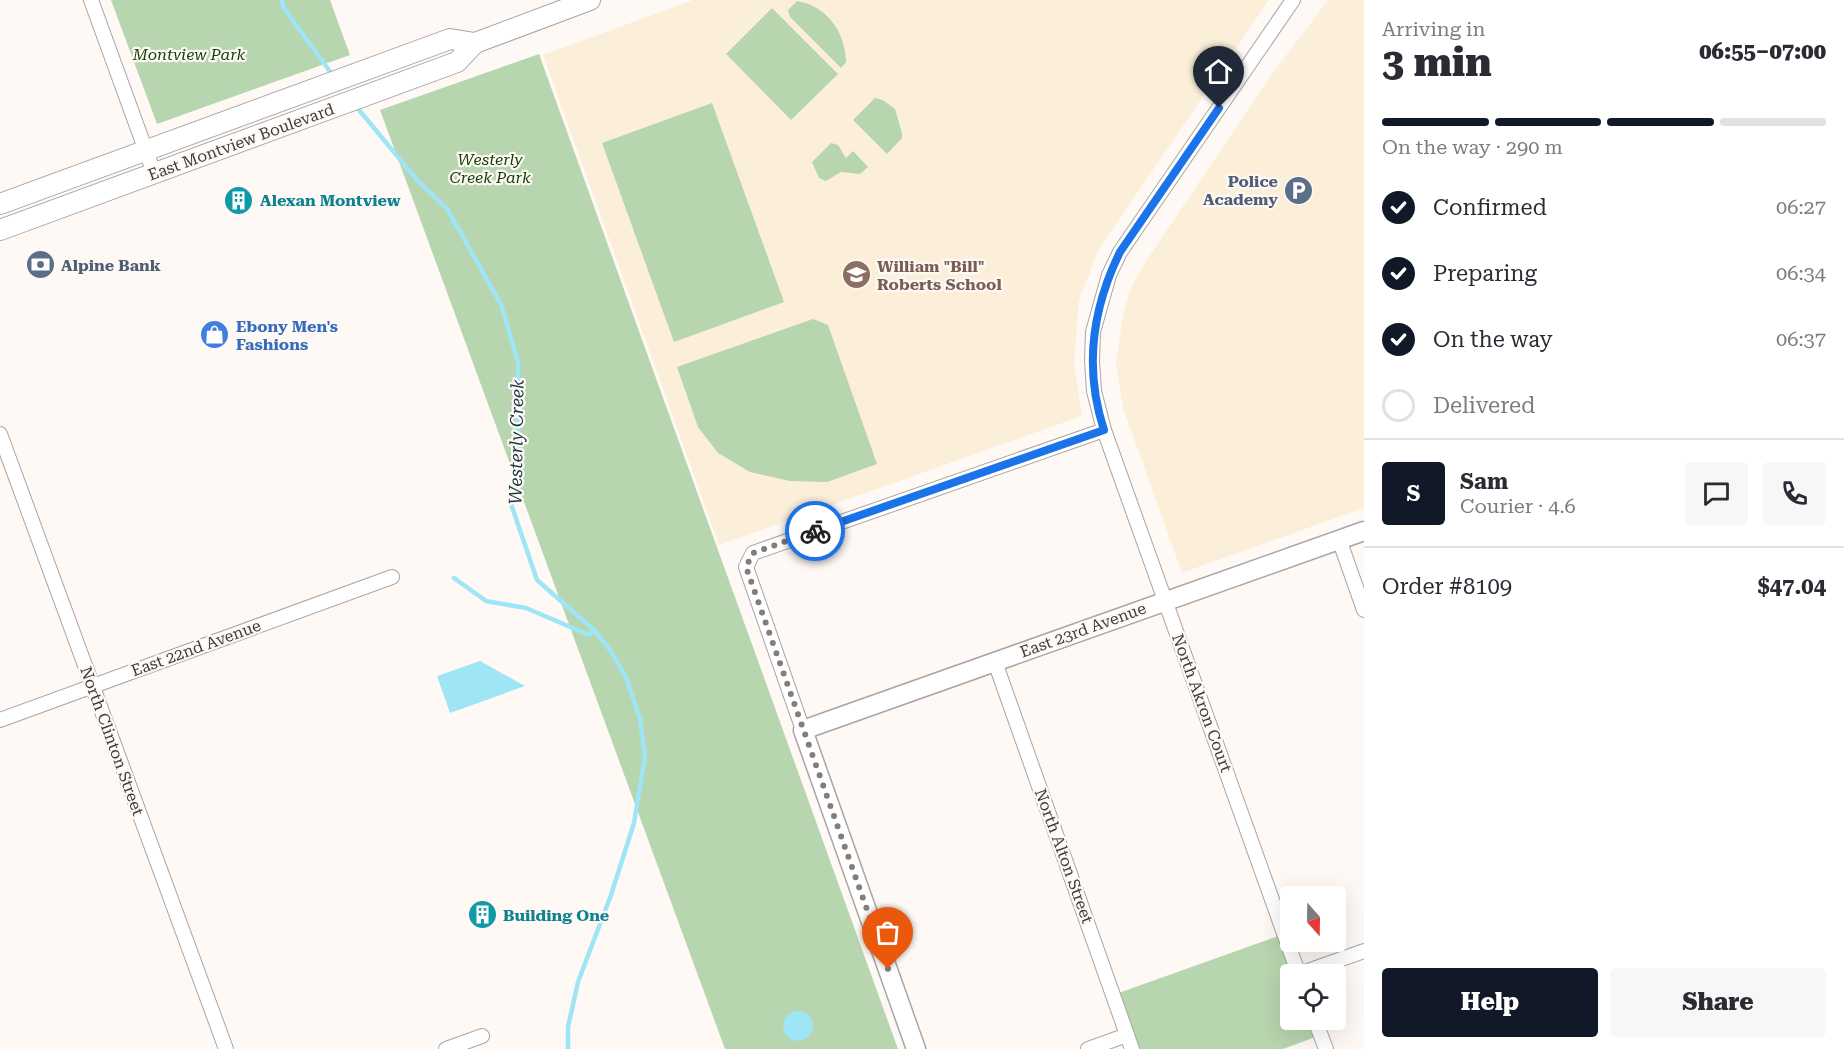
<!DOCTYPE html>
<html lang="en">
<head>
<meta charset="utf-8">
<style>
  :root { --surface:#fff; --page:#f7f7f7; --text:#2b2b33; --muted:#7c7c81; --line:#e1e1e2; --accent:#111827 }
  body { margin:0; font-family:"Roboto Serif",serif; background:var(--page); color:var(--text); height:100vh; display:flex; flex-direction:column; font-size:22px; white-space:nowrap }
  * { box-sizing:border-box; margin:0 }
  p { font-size:20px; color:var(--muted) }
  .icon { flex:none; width:33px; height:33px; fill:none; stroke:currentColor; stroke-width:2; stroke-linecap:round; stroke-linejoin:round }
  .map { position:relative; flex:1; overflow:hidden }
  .details { display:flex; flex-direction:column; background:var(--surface); width:480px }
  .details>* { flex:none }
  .needle { width:39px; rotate:160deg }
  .fabs { position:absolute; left:1280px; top:886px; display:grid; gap:12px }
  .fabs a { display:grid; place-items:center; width:66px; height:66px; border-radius:6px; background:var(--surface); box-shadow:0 6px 24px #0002; font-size:30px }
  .pin { position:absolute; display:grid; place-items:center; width:51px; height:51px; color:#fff; margin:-62px -26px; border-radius:50% 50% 50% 0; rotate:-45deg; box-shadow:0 0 6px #0007 }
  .pin .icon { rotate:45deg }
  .courier { position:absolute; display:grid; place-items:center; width:60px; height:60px; margin:-30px; border:4px solid #1a73e8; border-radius:50%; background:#fff; color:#222; box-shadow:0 2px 8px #0007 }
  .overview em { font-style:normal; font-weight:800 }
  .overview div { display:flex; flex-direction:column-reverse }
  .overview { display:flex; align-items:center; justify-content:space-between; height:102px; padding:0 18px }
  h1 { font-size:39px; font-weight:800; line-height:45px }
  .bar { display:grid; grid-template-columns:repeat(4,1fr); gap:9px 6px; align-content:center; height:72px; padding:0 18px }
  .bar i { height:8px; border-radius:4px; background:var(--line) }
  .bar .active { background:var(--accent) }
  .bar p { grid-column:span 4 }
  .line { display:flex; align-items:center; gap:15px; padding:0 18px; border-top:2px solid var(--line) }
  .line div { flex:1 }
  .round { display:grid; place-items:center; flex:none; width:63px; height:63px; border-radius:6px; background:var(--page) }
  ol { padding:0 18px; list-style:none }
  li { display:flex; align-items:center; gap:18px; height:66px }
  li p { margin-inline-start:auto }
  li .icon { padding:6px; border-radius:50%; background:var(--accent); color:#fff; stroke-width:4 }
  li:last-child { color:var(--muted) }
  li i { width:33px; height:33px; border:3px solid var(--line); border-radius:50% }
  .cta { display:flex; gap:12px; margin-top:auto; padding:12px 18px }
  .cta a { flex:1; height:69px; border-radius:6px; background:var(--accent); color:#fff; font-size:24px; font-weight:800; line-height:69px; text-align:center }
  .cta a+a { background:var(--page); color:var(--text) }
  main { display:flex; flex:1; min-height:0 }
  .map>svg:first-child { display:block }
</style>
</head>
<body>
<main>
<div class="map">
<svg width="1364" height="1049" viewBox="0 0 1364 1049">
  <rect width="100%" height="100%" fill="#fff9f6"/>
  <g fill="#fbefda">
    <path d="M693,0H1269L1099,249L1079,300L1074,363L1082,416L719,545L543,55Z"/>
    <path d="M1328,0H1364V508L1182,573L1123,408L1116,363L1123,314L1131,288L1144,264L1272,74Z"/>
  </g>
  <g fill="#b7d5af">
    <path d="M111,0H330L350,55L157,124Z"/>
    <path d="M797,1C827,6 845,32 846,62L841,68L790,17L788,10Z"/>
    <path d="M772,8L838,74L791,120L726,54Z"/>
    <path d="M539,54L898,1049H725L380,110Z"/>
    <path d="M875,98L883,100L895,109L902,133V138L887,154L853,120Z"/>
    <path d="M712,103L784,302L674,342L602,143Z"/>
    <path d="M831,143L838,145L846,158L853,151L868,167L860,174L841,172L826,181L819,178L812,162Z"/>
    <path d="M813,319L828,325L877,464L827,482L790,481L750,472L718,453L698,427L677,367Z"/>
    <path d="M1284,934L1299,975H1290V1020H1315L1321,1035L1283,1049H1132L1113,995Z"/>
  </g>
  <g fill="#9ee5f5">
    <path d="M480,661L525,686L450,713L437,676Z"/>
    <circle cx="798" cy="1026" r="15"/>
  </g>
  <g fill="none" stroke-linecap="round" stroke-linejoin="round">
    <g stroke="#9ee5f5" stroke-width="4.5">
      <path d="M282,0L283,7L334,77"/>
      <path d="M355,105L417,180L447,209L501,304L518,362V442L511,504L537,580L594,630L610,650L626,677L640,719L645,757L634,823L611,895L578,982L568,1027V1049"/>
      <path d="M454,578L486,601L526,608L589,635L594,630"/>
    </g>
    <defs>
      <g id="minor">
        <path d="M91,0L154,173"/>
        <path d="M1293,0L1120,252L1109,275L1093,332L1092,361L1094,391L1104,430L1299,975"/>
        <path d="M0,434L226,1049"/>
        <path d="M1339,539L1364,610"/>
        <path d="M995,662L1132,1049"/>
        <path d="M0,720L392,577"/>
        <path d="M803,730L746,567L753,553L1104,430"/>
        <path d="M1299,974L1364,951"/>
        <path d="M1315,1020L1326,1049"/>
        <path d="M446,1049L482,1036"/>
        <path d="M1088,1049L1127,1035"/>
      </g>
      <path id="tertiary" d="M916,1049L803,730L1364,531"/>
      <g id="secondary">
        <path d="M0,204L450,39L475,43"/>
        <path d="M0,230L457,62L475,43L590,0"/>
      </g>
    </defs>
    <use href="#minor" stroke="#aaa5a3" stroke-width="16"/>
    <use href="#tertiary" stroke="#aaa5a3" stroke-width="21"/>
    <use href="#secondary" stroke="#aaa5a3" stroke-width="22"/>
    <use href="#minor" stroke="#fff" stroke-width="14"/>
    <use href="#tertiary" stroke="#fff" stroke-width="18"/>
    <use href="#secondary" stroke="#fff" stroke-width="20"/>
  </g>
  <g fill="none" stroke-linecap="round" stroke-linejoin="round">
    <path stroke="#827e7c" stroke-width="6" stroke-dasharray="0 10.8" d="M815,531L753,553L746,567L888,969"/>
    <path stroke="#1a73e8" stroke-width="8" d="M815,531L1104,430C1084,369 1092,309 1120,252L1219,108"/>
  </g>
  <defs>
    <symbol id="parking-disc" viewBox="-11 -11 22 22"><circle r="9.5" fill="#5c6f8a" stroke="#fff9f6"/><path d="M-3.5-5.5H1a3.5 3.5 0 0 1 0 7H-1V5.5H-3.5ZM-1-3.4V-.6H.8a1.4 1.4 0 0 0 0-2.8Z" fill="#fff"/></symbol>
    <symbol id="building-disc" viewBox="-11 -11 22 22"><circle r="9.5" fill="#0f9aa8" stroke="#fff9f6"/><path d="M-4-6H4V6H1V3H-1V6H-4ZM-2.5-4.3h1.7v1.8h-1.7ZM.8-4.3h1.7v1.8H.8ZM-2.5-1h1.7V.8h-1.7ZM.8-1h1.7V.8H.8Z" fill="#fff"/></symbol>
    <symbol id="bank-disc" viewBox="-11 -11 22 22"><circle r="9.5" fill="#5c6f8a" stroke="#fff9f6"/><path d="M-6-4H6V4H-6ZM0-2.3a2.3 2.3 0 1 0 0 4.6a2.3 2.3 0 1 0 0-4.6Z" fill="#fff"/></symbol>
    <symbol id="school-disc" viewBox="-11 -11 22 22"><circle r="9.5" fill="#8d6e63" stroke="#fff9f6"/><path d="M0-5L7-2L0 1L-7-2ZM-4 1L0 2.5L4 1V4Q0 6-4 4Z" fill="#fff"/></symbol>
    <symbol id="shop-disc" viewBox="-11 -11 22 22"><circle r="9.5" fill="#3f7fe0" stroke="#fff9f6"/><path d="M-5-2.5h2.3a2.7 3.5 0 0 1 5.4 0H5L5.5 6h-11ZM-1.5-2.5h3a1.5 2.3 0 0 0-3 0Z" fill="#fff"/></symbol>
  </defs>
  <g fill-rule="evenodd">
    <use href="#parking-disc" x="1282" y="174" width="33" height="33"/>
    <use href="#building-disc" x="222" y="184" width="33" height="33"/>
    <use href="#bank-disc" x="24" y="248" width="33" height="33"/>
    <use href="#school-disc" x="840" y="258" width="33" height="33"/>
    <use href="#shop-disc" x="198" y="318" width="33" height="33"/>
    <use href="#building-disc" x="466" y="898" width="33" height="33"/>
  </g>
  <g text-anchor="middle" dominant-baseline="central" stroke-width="4.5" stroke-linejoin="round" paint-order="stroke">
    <g font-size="16" font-style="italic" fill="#0e3f00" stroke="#fff9f6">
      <text x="189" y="54">Montview Park</text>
      <text x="490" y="159">Westerly<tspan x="490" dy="18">Creek Park</tspan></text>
    </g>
    <g font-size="16" fill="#3e3c3b" stroke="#fff9f6">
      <text transform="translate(241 142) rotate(-20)">East Montview Boulevard</text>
      <text transform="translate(1083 630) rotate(-20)">East 23rd Avenue</text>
      <text transform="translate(196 648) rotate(-20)">East 22nd Avenue</text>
      <text transform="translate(1202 703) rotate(70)">North Akron Court</text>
      <text transform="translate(112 741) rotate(70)">North Clinton Street</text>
      <text transform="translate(1064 856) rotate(70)">North Alton Street</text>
    </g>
    <g font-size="16" font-weight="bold" fill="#4e5e75" stroke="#fff9f6" text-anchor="end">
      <text x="1278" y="181">Police<tspan x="1278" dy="18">Academy</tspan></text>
      <text x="61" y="265" text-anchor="start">Alpine Bank</text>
    </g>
    <g font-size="16" font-weight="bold" fill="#0d838f" stroke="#fff9f6" text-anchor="start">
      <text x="260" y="200">Alexan Montview</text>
      <text x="503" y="915">Building One</text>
    </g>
    <g font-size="16" font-weight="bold" fill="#785e54" stroke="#fff9f6" text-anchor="start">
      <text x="877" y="266">William "Bill"<tspan x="877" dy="18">Roberts School</tspan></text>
    </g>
    <g font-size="16" font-weight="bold" fill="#366cbe" stroke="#fff9f6" text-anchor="start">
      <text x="236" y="326">Ebony Men's<tspan x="236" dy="18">Fashions</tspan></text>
    </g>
    <g font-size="18" font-style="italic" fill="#14363d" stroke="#fff9f6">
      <text transform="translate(516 442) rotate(-89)">Westerly Creek</text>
    </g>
  </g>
</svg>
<div class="fabs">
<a><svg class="needle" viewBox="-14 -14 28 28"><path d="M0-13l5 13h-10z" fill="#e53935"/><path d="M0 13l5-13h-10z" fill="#7c7c81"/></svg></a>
<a><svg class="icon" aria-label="locate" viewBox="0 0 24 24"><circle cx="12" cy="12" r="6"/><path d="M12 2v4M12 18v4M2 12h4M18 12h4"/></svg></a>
</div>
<div class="pin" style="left:888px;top:969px;background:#ea580c"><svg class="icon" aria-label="bag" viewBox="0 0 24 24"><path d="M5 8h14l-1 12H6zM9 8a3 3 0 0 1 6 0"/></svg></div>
<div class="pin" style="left:1219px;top:108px;background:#1f2937"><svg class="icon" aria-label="home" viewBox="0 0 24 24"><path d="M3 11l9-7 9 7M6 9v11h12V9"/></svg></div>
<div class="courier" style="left:815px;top:531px"><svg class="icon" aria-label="bike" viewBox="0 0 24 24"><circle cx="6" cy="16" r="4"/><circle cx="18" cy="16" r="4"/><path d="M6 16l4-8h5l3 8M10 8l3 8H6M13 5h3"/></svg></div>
</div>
<section class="details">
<div class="overview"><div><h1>3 min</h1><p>Arriving in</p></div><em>06:55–07:00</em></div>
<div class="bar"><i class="active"></i><i class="active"></i><i class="active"></i><i></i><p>On the way · 290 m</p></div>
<ol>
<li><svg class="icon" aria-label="check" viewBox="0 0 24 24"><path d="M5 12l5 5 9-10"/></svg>Confirmed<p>06:27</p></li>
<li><svg class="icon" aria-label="check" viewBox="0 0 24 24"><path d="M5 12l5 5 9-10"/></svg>Preparing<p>06:34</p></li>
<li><svg class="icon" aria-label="check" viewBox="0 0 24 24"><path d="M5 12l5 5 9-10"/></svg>On the way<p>06:37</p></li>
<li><i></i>Delivered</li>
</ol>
<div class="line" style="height:108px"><b class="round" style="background:var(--accent);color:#fff">S</b><div><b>Sam</b><p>Courier · 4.6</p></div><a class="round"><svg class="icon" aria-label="chat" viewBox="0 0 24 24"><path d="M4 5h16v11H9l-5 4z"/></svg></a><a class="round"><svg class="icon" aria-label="phone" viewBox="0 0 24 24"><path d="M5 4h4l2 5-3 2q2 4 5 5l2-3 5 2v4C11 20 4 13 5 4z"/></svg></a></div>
<div class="line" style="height:78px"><div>Order #8109</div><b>$47.04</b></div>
<div class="cta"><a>Help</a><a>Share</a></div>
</section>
</main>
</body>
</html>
